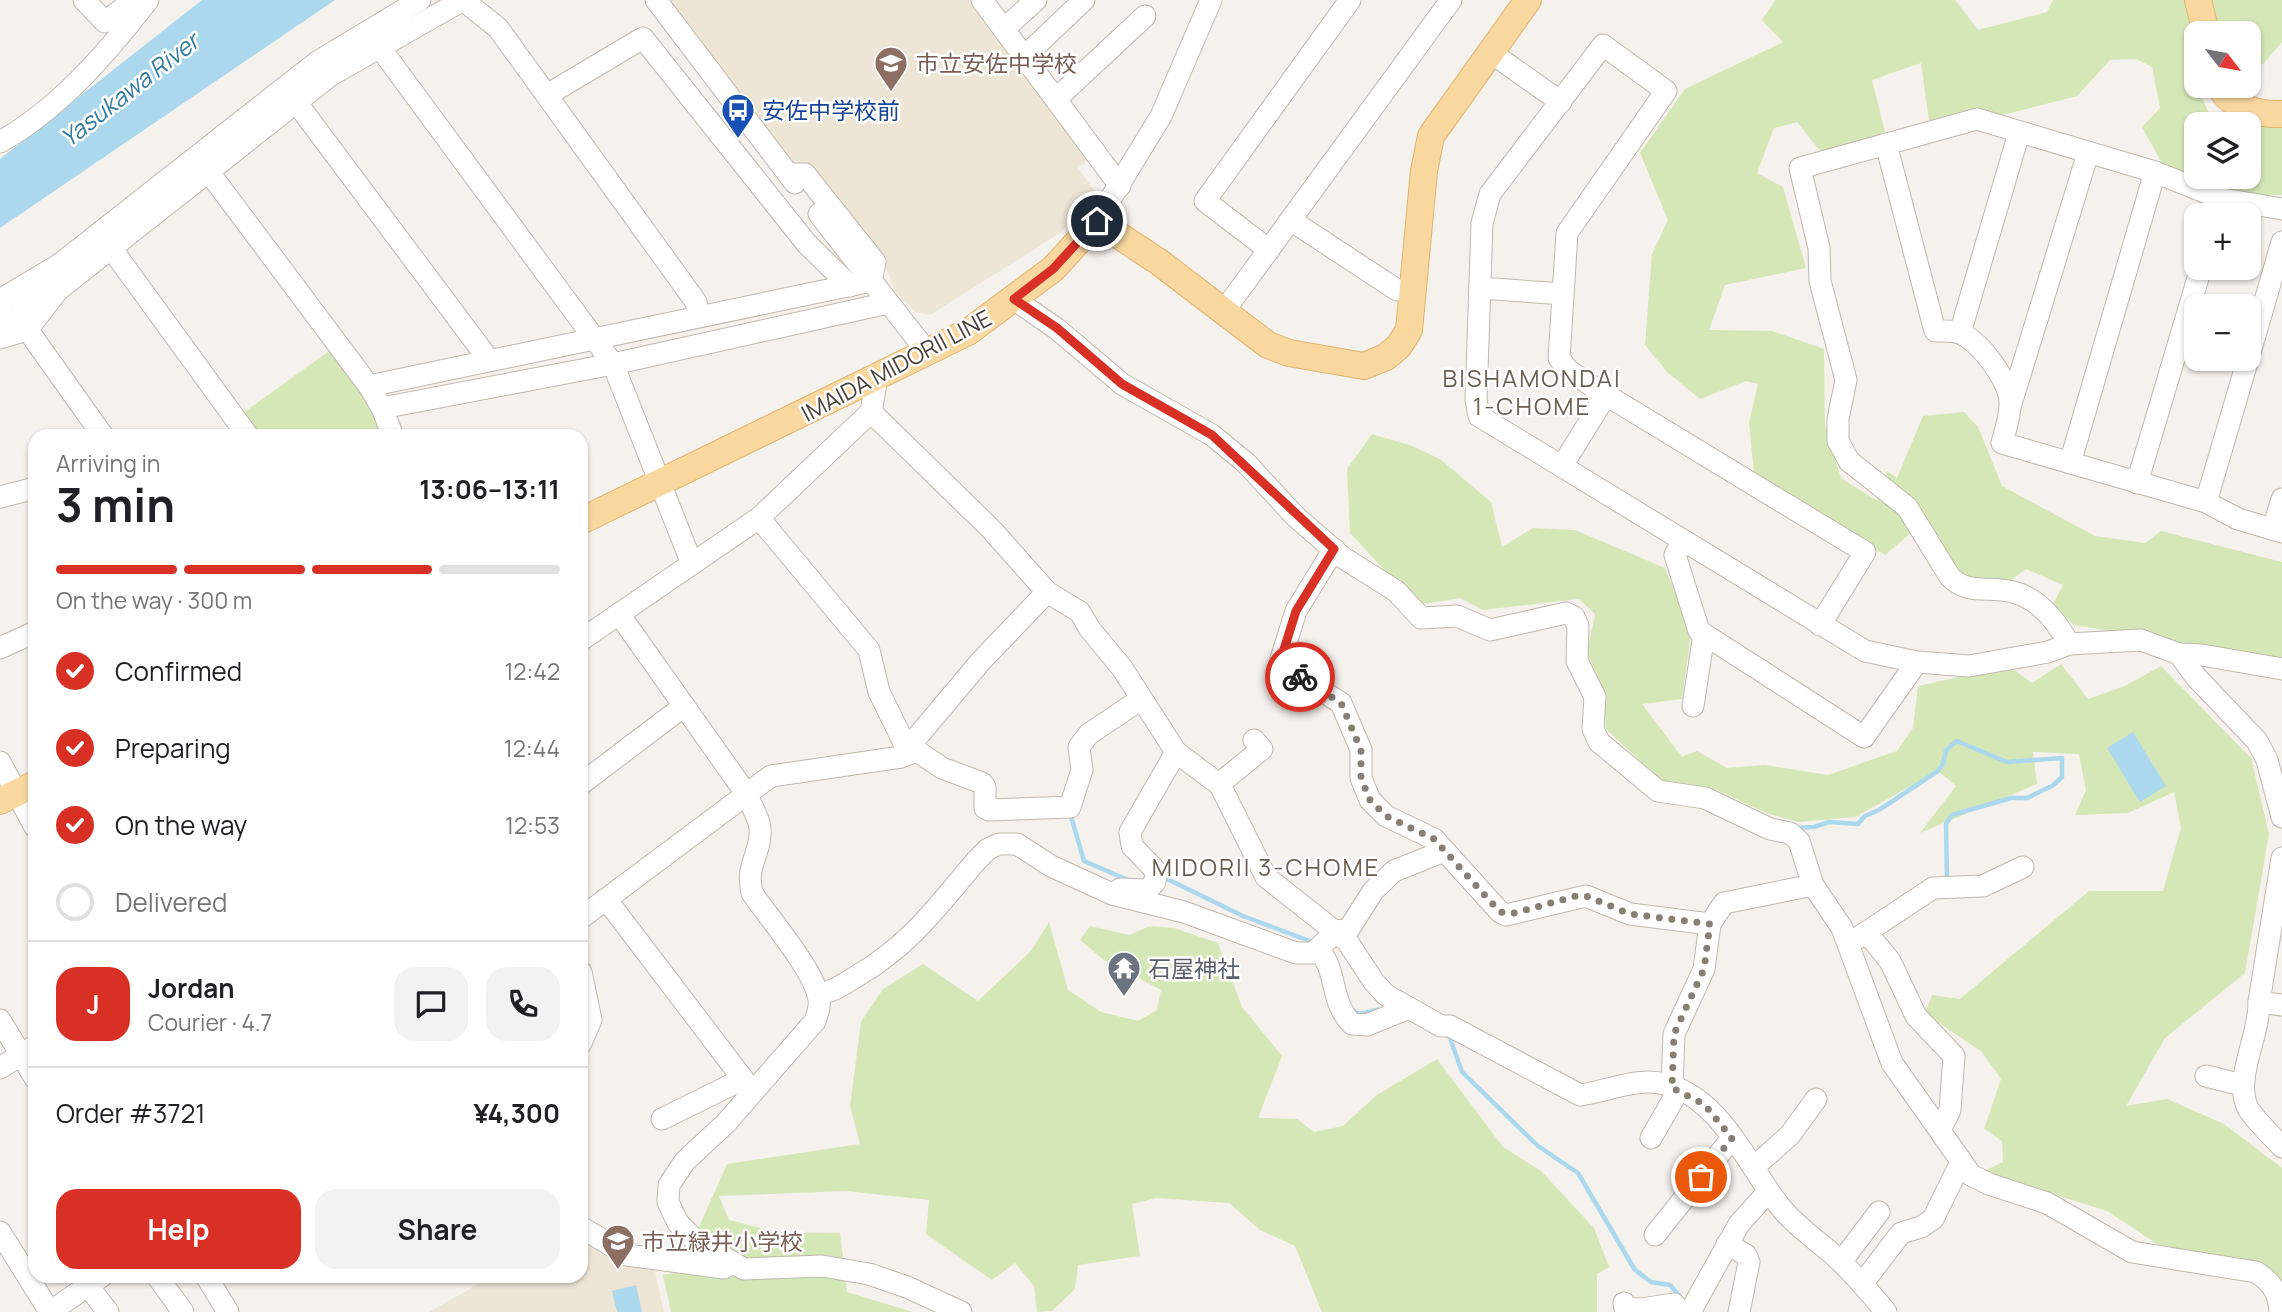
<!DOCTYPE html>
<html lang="en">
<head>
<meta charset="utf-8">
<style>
  :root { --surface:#fff; --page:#f2f2f2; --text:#202124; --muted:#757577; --line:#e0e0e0; --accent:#d93025 }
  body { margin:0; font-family:Manrope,"Noto Sans JP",sans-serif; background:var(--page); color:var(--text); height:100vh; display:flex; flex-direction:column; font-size:26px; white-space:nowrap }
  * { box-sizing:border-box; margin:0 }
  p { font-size:23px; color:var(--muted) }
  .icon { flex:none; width:38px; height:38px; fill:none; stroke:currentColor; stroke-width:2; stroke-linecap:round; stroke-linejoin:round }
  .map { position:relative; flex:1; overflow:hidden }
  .sheet { position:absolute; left:28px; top:429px; width:560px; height:854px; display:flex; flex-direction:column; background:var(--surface); border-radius:21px; box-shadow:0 2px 5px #0004 }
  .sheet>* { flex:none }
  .needle { width:46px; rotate:121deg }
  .controls { position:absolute; left:2184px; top:21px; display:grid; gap:14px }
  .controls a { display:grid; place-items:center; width:77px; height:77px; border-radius:14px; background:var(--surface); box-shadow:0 2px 5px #0004; font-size:35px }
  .pin { position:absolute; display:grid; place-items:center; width:60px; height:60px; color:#fff; margin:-30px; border:4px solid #fff; border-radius:50%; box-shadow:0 2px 7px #0007 }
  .courier { position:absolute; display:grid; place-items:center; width:70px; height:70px; margin:-35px; border:5px solid #d93025; border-radius:50%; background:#fff; color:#222; box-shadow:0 2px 9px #0007 }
  .headline em { font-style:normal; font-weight:700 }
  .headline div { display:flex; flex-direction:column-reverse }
  .headline { display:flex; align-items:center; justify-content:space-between; height:119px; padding:0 28px }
  h1 { font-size:46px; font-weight:700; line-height:52px }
  .bar { display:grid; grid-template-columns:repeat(4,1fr); gap:10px 7px; align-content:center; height:84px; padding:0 28px }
  .bar i { height:9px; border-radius:5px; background:var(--line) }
  .bar .active { background:var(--accent) }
  .bar p { grid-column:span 4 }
  .line { display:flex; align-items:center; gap:18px; padding:0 28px; border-top:2px solid var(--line) }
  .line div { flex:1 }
  .round { display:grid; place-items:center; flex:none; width:74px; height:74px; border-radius:21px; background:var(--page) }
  ol { padding:0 28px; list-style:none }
  li { display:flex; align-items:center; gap:21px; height:77px }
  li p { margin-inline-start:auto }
  li .icon { padding:7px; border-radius:50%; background:var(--accent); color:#fff; stroke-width:4 }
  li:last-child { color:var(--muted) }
  li i { width:38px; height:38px; border:4px solid var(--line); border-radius:50% }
  .action { display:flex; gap:14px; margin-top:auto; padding:14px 28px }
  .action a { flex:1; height:80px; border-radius:21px; background:var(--accent); color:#fff; font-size:28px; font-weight:700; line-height:80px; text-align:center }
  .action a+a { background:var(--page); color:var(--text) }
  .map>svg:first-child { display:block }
</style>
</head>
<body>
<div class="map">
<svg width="2282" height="1312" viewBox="0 0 2282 1312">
  <rect width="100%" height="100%" fill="#f5f1ec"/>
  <g fill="#ede5d6">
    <path d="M668,0H974L1091,158L1078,168L1097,194L1060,233L930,315L915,312L896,292L888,272L810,171L792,162Z"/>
    <path d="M581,1239L654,1267L664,1312H429L493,1276H581Z"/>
  </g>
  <g fill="#d5e7b7">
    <path d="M1775,0H1955L1978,30L2047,12L2053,0H2282V42L2263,64L2249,65V33H2196V71L2189,72L2214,123L2232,124H2196V177H2249V125H2282V195L2246,196L2164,167L2142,127L2160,108L2152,67L2136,59L2110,60L2077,96L1994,117L1929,121L1921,63L1872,80L1886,136L1822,153L1797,122L1774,128L1757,173L1783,187L1806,268L1725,285L1709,330L1772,331L1824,349L1825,426L1841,478L1877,501L1887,471L1897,478L1923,416L1964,412L1978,427L2002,486L2095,536L2145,543L2161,531L2282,562V659L2074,625L2053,604L2063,585L2026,569L2009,582L1959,576L1926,520L1885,555L1754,474L1749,423L1758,384L1746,381L1700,399L1667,372L1645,345L1652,254L1668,220L1640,153L1685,89L1783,42L1762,20Z"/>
    <path d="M332,349L363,388L384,436H255L240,415Z"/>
    <path d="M1372,434L1412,446L1440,459L1491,502L1502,547L1533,528L1575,530L1665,568L1691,633L1682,699L1642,704L1682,757L1697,751L1727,768L1765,765L1828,775L1897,751L1913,728L1918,686L2009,666L2032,683L2061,664L2088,699L2125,686L2161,666L2251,758L2269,834L2245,973L2165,1038L2126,1106L2167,1099L2224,1124L2282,1168V1294L2268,1269L2157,1244L2107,1211L1982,1172L2003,1162L2002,1141L1984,1129L2001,1079L1982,1052L1925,1013L1932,995L1960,999L2089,891H2163L2181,828L2174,792L2128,813L2075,815L2086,790L2079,754L2033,752L2037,784L1920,833L1956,786L1938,771L1855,817L1798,822L1769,814L1714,789L1662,781L1606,729L1604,691L1587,653L1595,614L1579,599L1483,610L1460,598L1417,605L1350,533L1347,469Z"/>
    <path d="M1049,922L1068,990L1101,1012L1138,1021L1157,1010L1161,990L1104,960L1080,940L1090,926L1129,935L1150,926L1174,928L1218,943L1242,1007L1282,1056L1258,1118L1297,1119L1314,1132L1343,1126L1377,1095L1437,1059L1503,1147L1541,1171L1594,1228L1609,1267L1597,1274V1312H1322L1295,1246L1260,1230L1229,1203L1156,1198L1132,1204L1140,1256L1078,1265L1075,1289L1052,1311L1037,1312L1034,1286L1015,1263L992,1280L926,1234L929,1200L846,1191L719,1196L729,1220L777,1232L840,1233L847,1292L913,1312H671L663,1275L679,1272L727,1164L860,1144L850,1106L861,1022L883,989L923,964L978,1001L1031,951Z"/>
  </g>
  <g fill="#acd8ee">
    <path d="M202,0H335L0,228V159Z"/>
    <path d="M2133,732L2166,786L2140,802L2107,748Z"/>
    <path d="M636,1285L642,1312H617L612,1291Z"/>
  </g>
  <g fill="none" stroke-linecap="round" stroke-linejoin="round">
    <g stroke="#acd8ee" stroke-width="4.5">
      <path d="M1070,813L1084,861L1128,880"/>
      <path d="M1796,828L1814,827L1829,822L1858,824L1865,816L1879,810L1938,771L1943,764L1946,750L1957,741L2007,762L2062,758V777L2052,786L2027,798H2011L1952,815L1946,824L1947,880"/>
      <path d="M1163,877L1243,916L1315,943"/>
      <path d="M1353,1010L1359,1014L1381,1009"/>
      <path d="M1450,1038L1462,1072L1538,1146L1578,1173L1635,1270L1651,1282L1670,1285L1681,1298"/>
    </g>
    <defs>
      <g id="minor">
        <path d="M84,0L105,22L134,0"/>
        <path d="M656,0L795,183"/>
        <path d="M982,0L1120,186"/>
        <path d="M1005,28L1036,0"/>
        <path d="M381,49L613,364L692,564"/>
        <path d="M1490,52L1561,102"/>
        <path d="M1025,56L1084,0"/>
        <path d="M547,95L643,38L807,244L850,286"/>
        <path d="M1056,99L1145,16"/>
        <path d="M296,102L489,360"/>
        <path d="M0,142C59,109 107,53 148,0"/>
        <path d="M1886,144L1935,331C1944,331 1955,330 1962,334C1982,344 2011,383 2010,405C2010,417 2005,431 2002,443L2206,502L2238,519L2282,532"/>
        <path d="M208,171L369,386L382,408L393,436"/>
        <path d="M819,214L928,353"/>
        <path d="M1097,221L1161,116L1211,0"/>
        <path d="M1292,221L1397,290L1414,291"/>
        <path d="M111,248L248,436"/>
        <path d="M1269,250L1205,201L1350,0"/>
        <path d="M1480,288L1563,294"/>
        <path d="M1014,299L1057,329L1122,384L1212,435L1246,463L1295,516L1342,557L1396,591L1421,618L1457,616L1490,630L1566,613L1574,617L1578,626L1577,661L1595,697L1593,729L1599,742L1658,791L1705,798L1770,829L1790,833L1799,841L1813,885L1842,928L1892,1063L1971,1175L1989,1184L2047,1203L2132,1252L2256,1272C2272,1282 2279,1293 2280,1312"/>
        <path d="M0,300L60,264L317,62L420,0"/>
        <path d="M1224,311L1451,0"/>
        <path d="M17,315L103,436"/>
        <path d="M0,319L17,315L47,279"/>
        <path d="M1960,333L2019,133"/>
        <path d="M0,338L27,330L58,290L331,75L463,0L498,28L696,302L699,316"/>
        <path d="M2249,356L2282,242"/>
        <path d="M369,386L871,281L875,262L805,174H788"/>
        <path d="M2011,404L2088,153"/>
        <path d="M382,408L613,364L888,303"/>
        <path d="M871,412L991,529L1047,592L1080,612L1089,628L1122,668L1176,752L1220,785L1266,877L1347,941L1374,982L1386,995L1441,1026H1450L1580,1095C1602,1092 1626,1082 1648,1082C1716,1083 1747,1167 1783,1210C1799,1229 1821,1243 1839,1260C1856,1276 1871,1294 1886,1312"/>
        <path d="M2070,463L2155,172"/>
        <path d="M1562,466L1606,395"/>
        <path d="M2137,483L2201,268"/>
        <path d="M0,497L35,488"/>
        <path d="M2206,502L2248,359"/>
        <path d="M759,518L869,650L879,692L907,749L901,757"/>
        <path d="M2273,529L2282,499"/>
        <path d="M1682,542L1675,555L1699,631L1864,737L1917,662"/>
        <path d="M1334,549L1296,611L1281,659L1283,666L1341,703L1361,750V778L1370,800L1386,816L1434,839L1500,912L1506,915L1586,896L1630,914L1710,924"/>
        <path d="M619,614L745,792C750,803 759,817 760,828C762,854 745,863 752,893C770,919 811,967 818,995C821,1005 818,1012 815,1021L726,1123L685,1161L669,1185L668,1202L678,1223L695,1240L744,1269L822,1266L869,1274L907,1287L961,1312"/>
        <path d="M1820,625L1865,552L1606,395L1568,370L1559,358L1567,233L1666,91L1603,45L1490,194L1482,223L1476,400L1479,416L1865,651L1917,662L1969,666L2048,652L2069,644L2141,640L2179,654L2196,677L2257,741L2267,760L2282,817"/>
        <path d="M581,640L759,518L871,412L877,378"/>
        <path d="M2069,644C2057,622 2038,598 2013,592C1989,585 1970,596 1950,577L1907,507L1849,461L1838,441V419L1846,380L1820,281L1819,248L1800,168L1977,119L2155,172L2222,199L2282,209"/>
        <path d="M0,648L35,632"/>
        <path d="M2179,654L2202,655L2282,669"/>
        <path d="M1693,706L1704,634"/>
        <path d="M907,749L981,661L1047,592"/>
        <path d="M0,762L35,827"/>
        <path d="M581,784L684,706"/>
        <path d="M1219,784L1262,749L1254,740"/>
        <path d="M2282,858L2259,1002C2260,1036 2232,1081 2249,1110C2258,1123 2271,1135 2282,1147"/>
        <path d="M1120,889L1147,890L1155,882L1156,871L1132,846L1130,832L1176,752"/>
        <path d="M606,899L743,1079L751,1094"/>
        <path d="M581,918L771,776L901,757L917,751L942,768L982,783L985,787V808L989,810L1070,807L1082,770L1079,747L1089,734L1141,699"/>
        <path d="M1867,933L1890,961L1916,1016L1954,1056L1950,1110L1940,1130"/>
        <path d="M1856,939L1933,888L1983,886L2023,867"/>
        <path d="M1318,949C1338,970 1329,1001 1352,1024L1367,1025L1409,1008"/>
        <path d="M581,972L591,1020L581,1043"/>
        <path d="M818,994C833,992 844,984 857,976C911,944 936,908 976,861L988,849L999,844H1017L1051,866L1112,894L1184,912L1296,953H1313L1337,931L1349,929L1373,891L1394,871L1444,851"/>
        <path d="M2259,1002L2282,1005"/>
        <path d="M0,1020L35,1078"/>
        <path d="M0,1068L35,1046"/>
        <path d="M2206,1076L2242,1085"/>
        <path d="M1672,1088L1674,1034L1704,969L1710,924L1724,903L1813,885"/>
        <path d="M662,1119L743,1079"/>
        <path d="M1651,1138L1678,1091"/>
        <path d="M1754,1167L1790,1135L1816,1099"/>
        <path d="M581,1227L627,1255L724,1268L733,1263"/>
        <path d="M0,1232L50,1312"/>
        <path d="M1655,1235L1732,1138"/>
        <path d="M1727,1244L1746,1255L1749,1262L1739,1312"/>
        <path d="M1841,1262L1879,1212"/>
        <path d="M157,1276L183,1312"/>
        <path d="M206,1276L228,1312"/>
        <path d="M1862,1284L1901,1233L1921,1227L1933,1219L1961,1162"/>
        <path d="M88,1286L108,1312"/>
        <path d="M1624,1303L1625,1308L1641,1309L1674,1304L1680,1312"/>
        <path d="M50,1312L102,1276"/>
        <path d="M1690,1312L1739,1224L1768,1192"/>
      </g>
      <g id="major">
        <path d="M2198,0L2206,33"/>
        <path d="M2220,86C2230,108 2260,115 2282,114"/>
        <path d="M581,521L968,332L1053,269L1097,221L1159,262L1268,345L1289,353L1364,366L1386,357L1399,346L1409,330L1424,171L1431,136L1528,0"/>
        <path d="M0,801L35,784"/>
      </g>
    </defs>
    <use href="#minor" stroke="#c0b8ae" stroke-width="23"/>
    <use href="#major" stroke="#dfb470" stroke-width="28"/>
    <use href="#minor" stroke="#fff" stroke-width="21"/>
    <use href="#major" stroke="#f9d8a0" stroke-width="26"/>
  </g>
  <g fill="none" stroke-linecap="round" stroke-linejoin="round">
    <path stroke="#857f78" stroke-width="7" stroke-dasharray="0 12.6" d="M1300,677L1341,703L1361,750V778L1370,800L1386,816L1434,839L1500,912L1511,914L1576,896H1586L1630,914L1710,924L1704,969L1674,1034L1672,1088L1704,1104L1732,1138L1701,1177"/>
    <path stroke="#d93025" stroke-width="9" d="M1097,221L1053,269L1014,299L1057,328L1122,384L1212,435L1334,549L1296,611L1281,659L1283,666L1300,677"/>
  </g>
  <defs>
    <symbol id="school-pin" viewBox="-11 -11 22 30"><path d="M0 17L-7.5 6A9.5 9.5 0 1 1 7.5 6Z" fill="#8d6e63" stroke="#fff"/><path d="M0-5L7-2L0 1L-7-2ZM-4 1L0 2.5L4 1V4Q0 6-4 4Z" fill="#fff"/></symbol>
    <symbol id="bus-pin" viewBox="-11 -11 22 30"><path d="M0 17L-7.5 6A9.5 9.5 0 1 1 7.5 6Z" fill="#1a4fb4" stroke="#fff"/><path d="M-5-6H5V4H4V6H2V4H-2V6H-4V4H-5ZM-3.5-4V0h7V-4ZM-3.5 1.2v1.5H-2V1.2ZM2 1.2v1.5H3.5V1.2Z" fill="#fff"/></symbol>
    <symbol id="temple-pin" viewBox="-11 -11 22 30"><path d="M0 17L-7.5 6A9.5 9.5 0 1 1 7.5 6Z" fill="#6b7280" stroke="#fff"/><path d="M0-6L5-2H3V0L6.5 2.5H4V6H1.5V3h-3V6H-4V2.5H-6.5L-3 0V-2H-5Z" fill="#fff"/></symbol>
  </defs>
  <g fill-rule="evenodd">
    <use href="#school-pin" x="872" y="44" width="38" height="52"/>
    <use href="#bus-pin" x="719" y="91" width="38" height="52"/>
    <use href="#temple-pin" x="1105" y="949" width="38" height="52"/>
    <use href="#school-pin" x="599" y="1222" width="38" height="52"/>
  </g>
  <g text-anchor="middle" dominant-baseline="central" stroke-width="5" stroke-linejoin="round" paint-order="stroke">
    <g font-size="23" fill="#785e54" stroke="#fff" text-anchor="start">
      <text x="916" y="63">市立安佐中学校</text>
      <text x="642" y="1241">市立緑井小学校</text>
    </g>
    <g font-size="23" fill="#164399" stroke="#fff" text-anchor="start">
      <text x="762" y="110">安佐中学校前</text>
    </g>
    <g font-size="23" fill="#494239" stroke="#fff">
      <text transform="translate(896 365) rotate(-28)">IMAIDA MIDORII LINE</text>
    </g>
    <g font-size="23" fill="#5b616d" stroke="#fff" text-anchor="start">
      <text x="1148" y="968">石屋神社</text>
    </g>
    <g font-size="24" font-style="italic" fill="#327ca1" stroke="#fff">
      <text transform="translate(129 89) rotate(-38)">Yasukawa River</text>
    </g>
    <g font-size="24" letter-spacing="2" fill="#6b5f51" stroke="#fff">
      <text x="1532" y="377">BISHAMONDAI<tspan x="1532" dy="28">1-CHOME</tspan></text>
      <text x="1266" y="866">MIDORII 3-CHOME</text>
    </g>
  </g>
</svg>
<div class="controls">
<a><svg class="needle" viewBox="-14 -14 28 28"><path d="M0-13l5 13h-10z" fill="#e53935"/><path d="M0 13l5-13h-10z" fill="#757577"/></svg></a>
<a><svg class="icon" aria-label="layers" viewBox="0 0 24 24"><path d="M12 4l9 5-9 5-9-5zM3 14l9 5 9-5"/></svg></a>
<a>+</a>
<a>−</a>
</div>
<div class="pin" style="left:1701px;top:1177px;background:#ea580c"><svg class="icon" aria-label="bag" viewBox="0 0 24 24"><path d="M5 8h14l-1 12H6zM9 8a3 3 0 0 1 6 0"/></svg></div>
<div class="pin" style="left:1097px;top:221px;background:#1f2937"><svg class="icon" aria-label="home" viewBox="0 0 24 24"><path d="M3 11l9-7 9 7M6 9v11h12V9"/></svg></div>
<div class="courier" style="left:1300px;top:677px"><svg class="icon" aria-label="bike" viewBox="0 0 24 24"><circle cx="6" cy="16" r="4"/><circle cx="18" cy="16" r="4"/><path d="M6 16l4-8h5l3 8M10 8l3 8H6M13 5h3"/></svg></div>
<section class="sheet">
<div class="headline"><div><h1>3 min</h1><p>Arriving in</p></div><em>13:06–13:11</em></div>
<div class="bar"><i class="active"></i><i class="active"></i><i class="active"></i><i></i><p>On the way · 300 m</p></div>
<ol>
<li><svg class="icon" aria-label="check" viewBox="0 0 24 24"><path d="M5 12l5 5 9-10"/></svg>Confirmed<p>12:42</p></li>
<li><svg class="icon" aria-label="check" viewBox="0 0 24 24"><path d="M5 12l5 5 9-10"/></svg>Preparing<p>12:44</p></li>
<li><svg class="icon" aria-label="check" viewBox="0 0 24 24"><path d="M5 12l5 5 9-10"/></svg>On the way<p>12:53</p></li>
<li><i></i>Delivered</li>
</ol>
<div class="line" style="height:126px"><b class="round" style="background:var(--accent);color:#fff">J</b><div><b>Jordan</b><p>Courier · 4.7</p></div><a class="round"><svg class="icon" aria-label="chat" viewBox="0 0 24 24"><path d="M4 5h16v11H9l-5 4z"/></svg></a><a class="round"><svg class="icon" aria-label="phone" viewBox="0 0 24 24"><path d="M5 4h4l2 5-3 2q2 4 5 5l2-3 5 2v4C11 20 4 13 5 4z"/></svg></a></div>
<div class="line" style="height:91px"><div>Order #3721</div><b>¥4,300</b></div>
<div class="action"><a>Help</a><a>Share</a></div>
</section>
</div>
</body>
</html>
